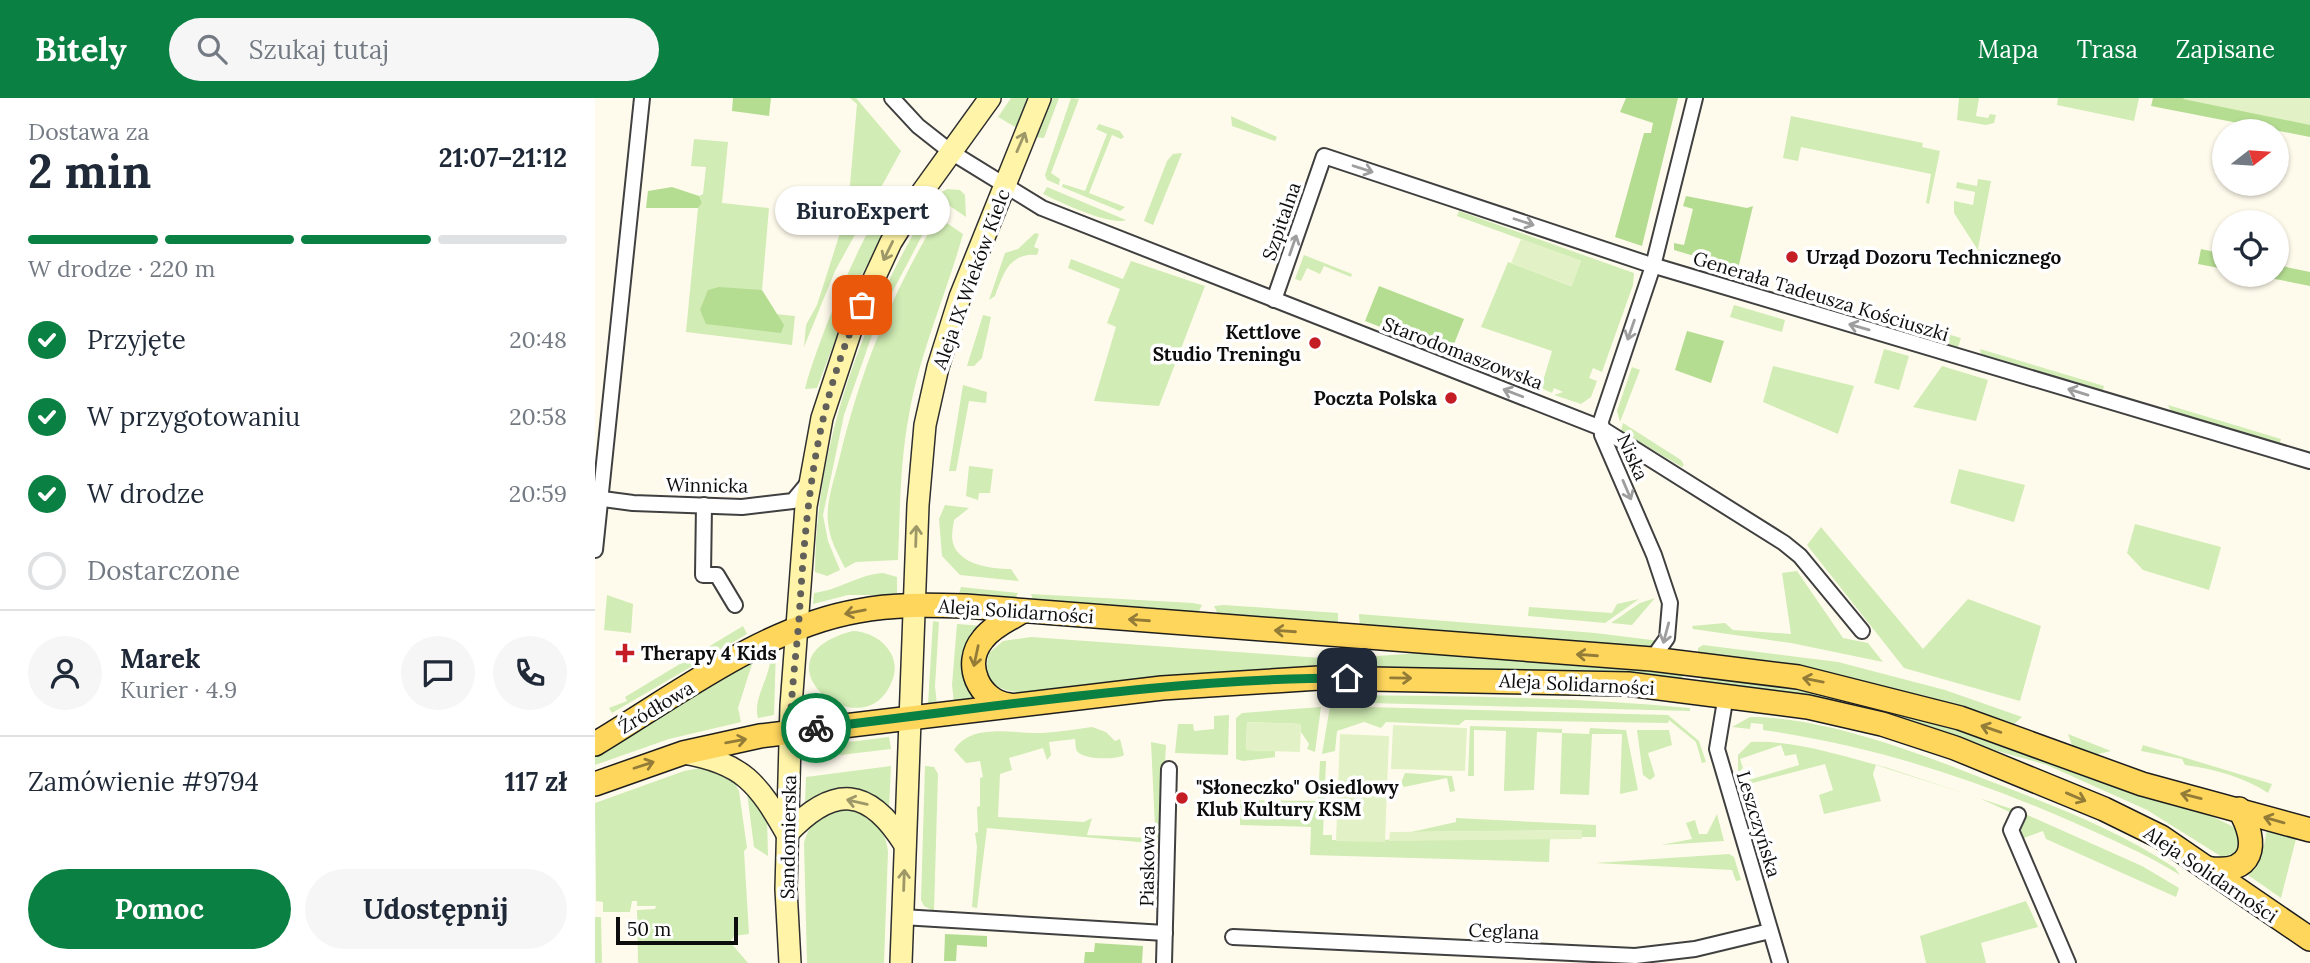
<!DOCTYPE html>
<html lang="pl">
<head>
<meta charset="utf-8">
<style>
  :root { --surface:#fff; --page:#f6f6f7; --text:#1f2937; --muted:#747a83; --line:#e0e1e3; --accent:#0b8043 }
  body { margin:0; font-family:Lora,serif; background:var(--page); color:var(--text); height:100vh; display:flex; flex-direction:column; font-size:26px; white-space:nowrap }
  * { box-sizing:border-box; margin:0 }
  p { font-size:23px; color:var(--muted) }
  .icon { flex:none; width:38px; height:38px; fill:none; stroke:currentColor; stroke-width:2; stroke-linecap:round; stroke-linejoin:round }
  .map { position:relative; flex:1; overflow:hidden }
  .panel { display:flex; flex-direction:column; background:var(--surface); width:595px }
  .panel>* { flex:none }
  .needle { width:46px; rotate:73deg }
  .tools { position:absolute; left:1617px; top:21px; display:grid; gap:14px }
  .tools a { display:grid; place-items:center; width:77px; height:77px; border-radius:50%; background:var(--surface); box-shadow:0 2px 5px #0004; font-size:35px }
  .scale { position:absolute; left:21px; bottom:18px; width:122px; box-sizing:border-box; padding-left:7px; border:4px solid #0d0d0d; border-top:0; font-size:19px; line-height:24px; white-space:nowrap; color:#0d0d0d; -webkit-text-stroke:5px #fff; paint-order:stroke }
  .pin { position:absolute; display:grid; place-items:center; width:60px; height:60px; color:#fff; margin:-30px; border-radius:14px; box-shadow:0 4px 10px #0006 }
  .courier { position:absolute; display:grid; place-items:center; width:70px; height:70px; margin:-35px; border:5px solid #0b8043; border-radius:50%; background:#fff; color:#222; box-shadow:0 2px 9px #0007 }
  .bubble { position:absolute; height:49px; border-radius:24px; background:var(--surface); box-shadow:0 2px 5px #0004; font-size:23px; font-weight:800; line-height:49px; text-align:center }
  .head em { font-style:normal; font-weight:800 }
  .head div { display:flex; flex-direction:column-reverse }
  .head { display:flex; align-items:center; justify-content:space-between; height:119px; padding:0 28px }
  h1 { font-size:46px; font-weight:800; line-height:52px }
  .bar { display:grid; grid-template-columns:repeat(4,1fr); gap:10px 7px; align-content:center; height:84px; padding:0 28px }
  .bar i { height:9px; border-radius:5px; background:var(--line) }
  .bar .on { background:var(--accent) }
  .bar p { grid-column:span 4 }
  .line { display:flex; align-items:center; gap:18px; padding:0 28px; border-top:2px solid var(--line) }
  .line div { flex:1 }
  .round { display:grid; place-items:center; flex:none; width:74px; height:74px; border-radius:37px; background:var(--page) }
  ol { padding:0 28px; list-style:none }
  li { display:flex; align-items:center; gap:21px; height:77px }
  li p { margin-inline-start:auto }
  li .icon { padding:7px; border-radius:50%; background:var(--accent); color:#fff; stroke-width:4 }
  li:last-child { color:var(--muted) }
  li i { width:38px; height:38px; border:4px solid var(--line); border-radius:50% }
  .primary-button { display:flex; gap:14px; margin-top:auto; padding:14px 28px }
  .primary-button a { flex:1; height:80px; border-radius:42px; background:var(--accent); color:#fff; font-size:28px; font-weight:800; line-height:80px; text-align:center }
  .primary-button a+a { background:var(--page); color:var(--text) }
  header { display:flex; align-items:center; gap:42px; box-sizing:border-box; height:98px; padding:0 35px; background:var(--accent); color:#fff }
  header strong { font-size:33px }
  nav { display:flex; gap:38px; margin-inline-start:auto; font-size:24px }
  .search { width:490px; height:63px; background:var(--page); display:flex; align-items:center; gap:18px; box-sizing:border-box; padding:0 24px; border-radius:38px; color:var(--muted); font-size:26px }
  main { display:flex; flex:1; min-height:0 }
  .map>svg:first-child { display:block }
</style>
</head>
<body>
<header>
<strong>Bitely</strong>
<div class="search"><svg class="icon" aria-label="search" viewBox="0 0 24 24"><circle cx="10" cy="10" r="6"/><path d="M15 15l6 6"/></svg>Szukaj tutaj</div>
<nav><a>Mapa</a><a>Trasa</a><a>Zapisane</a></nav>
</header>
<main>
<section class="panel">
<div class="head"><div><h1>2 min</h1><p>Dostawa za</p></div><em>21:07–21:12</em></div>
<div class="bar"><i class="on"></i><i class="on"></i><i class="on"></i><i></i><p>W drodze · 220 m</p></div>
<ol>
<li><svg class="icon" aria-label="check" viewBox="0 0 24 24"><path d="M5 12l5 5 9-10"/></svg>Przyjęte<p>20:48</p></li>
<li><svg class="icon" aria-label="check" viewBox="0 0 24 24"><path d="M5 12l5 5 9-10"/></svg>W przygotowaniu<p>20:58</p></li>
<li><svg class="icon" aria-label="check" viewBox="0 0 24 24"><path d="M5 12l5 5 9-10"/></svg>W drodze<p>20:59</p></li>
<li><i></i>Dostarczone</li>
</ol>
<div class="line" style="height:126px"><a class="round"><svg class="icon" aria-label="person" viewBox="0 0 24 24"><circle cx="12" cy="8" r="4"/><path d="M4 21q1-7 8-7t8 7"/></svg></a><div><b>Marek</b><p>Kurier · 4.9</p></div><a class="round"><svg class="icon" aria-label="chat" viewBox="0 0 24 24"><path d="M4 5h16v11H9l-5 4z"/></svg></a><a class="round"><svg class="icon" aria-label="phone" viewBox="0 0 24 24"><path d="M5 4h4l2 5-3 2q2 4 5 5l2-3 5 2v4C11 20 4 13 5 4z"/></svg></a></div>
<div class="line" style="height:91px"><div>Zamówienie #9794</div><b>117 zł</b></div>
<div class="primary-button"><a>Pomoc</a><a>Udostępnij</a></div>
</section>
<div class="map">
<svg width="1715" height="865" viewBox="0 0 1715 865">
  <rect width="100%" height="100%" fill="#fffbec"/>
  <g fill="#d1ecb4">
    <path d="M255,0H261L306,53L240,173L209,249L211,227L222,207L246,132L251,133L262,6Z"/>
    <path d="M416,0H435L422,30L403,19Z"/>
    <path d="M454,0H464L449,40L438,39Z"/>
    <path d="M476,0L484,1L456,75L465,81L464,87L452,82L450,77Z"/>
    <path d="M1364,0H1384L1381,18L1393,20L1395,16L1401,17L1399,25L1391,27L1362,22Z"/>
    <path d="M1463,0H1544L1539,23L1462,7Z"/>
    <path d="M636,18L682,39L680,43L637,28Z"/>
    <path d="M1196,18L1328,45L1327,49L1345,53L1334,106L1331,105L1336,76L1206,49L1203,63L1188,60Z"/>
    <path d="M504,26L525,33L529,39L526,41L517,37L494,95L530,109L525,113L467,89L468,86L490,93L512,36L501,31Z"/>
    <path d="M99,41L133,44L127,105L174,110L167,192L181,216L200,218L197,247L91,234L103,110L107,105L104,98L108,96L111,69L96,68Z"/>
    <path d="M587,55L558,127L549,123L572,63L578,56Z"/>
    <path d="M1383,81L1396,83L1383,151L1407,158L1405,165L1390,163L1359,115V103L1378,107L1380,94L1361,90L1362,84L1382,88Z"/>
    <path d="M452,89L531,122C515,128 465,104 448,96Z"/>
    <path d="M352,91L365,92L370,97L371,119L340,98Z"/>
    <path d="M303,93L310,98L261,187L222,290L210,291C218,256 275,108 303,93Z"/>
    <path d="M332,112L338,117L282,223L249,317L228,417L233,443L245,472L232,478L220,474C221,345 267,222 332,112Z"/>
    <path d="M864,113L1039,175L1038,187L1007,274L998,270L994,280L1002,283L996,299L986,306L959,297L968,294L959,290L957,295L946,290L957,253L886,229L913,164L976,188L986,163L862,118Z"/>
    <path d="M343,119L368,136C351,197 325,254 314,317C305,364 305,413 303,462L261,464L250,470C244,458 236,444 234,431C229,408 239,383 244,362C266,271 295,199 343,119Z"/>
    <path d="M440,135L444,136L439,149L444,151L442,157C413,155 408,177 400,198L394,202L410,155L423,151Z"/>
    <path d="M709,157L757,176L756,179L729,168L725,176L712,170L706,183L700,181Z"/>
    <path d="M476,161L528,181L536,163L610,188L564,308L499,303L521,229L512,225L525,191L473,170Z"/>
    <path d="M1139,207L1190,222L1187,234L1135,219Z"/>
    <path d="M1269,212L1366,240L1363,249L1267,221Z"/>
    <path d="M388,217L396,219L387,260L379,268H372Z"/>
    <path d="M1289,251L1314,258L1304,292L1279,285Z"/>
    <path d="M1385,251L1509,288L1508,292L1386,256Z"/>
    <path d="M1178,268L1259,288L1243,336L1168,304Z"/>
    <path d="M1347,268L1393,282L1381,323L1318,309Z"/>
    <path d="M1037,269L1045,272L1025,324L1022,313Z"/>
    <path d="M368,287L392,294L391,305L374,303L361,373H354Z"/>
    <path d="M1573,307L1686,341L1685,345L1576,313Z"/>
    <path d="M1028,325L1086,362L1089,367L1087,369L1026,333Z"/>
    <path d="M374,368L398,371L395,395H384L383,402L371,398Z"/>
    <path d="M1364,371L1430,387L1419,424L1355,405Z"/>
    <path d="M350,407L374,410L359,422C358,429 356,438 358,445C364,467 397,471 416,471L424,483L365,477L347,458L344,421Z"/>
    <path d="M1540,426L1626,449L1614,492L1548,472L1532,455Z"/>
    <path d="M1226,429L1328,551L1373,501L1446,528L1425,603L1309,570L1212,447Z"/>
    <path d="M1202,473L1248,540L1273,545L1288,564L1196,545L1098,531L1097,528L1130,525L1138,532L1196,536L1187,475Z"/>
    <path d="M288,475L302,479V497H253L218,506L219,495C244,492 262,477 288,475Z"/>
    <path d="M366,489L423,495L419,503L363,499Z"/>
    <path d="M436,496L598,505L607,507L603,515L439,505Z"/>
    <path d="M12,497L38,506L36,535L9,532Z"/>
    <path d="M1060,500L1037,527L1016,525L1045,505Z"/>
    <path d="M1044,501L1010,525L933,518L934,509L1017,515L1022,506Z"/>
    <path d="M629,507L743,515V524L739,528L623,516L619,508Z"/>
    <path d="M764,516L1000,535L1065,543L1053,550L765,530Z"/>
    <path d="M338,523L344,524L340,588L342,607H333Z"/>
    <path d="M362,526L388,528L383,601L359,605L357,587Z"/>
    <path d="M148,528L152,536L17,615L14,610L32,603L30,599Z"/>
    <path d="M258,533C284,534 308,557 297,583C269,656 151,560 258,533Z"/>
    <path d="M436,539L739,561L825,555L1087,572L1088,583L445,595C416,594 384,595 394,555L408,543Z"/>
    <path d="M1108,547L1243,564L1350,592L1427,619L1418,627L1254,579L1103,556V550Z"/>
    <path d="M181,551L179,617L163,620C157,599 178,577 175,554Z"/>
    <path d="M158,563L143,610L146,624L74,641L0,667V655Z"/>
    <path d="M1104,573C1279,597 1444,658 1610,715L1641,730L1644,734L1645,750L1637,757L1627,759L1552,712L1452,667L1367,643L1107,585Z"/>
    <path d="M747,597C863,598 979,599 1095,610V613L735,604L737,598Z"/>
    <path d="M735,608L1073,617L1104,643L1111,664L1107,665L1101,644L1074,622L1073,625L870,622L864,627L791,624L786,630L769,624L742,633L740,653L727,656Z"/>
    <path d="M726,609L720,654L712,651L714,646L706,634V626L652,624L651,652L680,653V659L648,663L641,661V620L647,615Z"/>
    <path d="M634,617L633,657L580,655L583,626H598L599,633L619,631V618Z"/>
    <path d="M1155,619C1229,619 1324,655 1392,682C1457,707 1522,731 1580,770L1585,777C1551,756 1516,741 1480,725C1380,681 1276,647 1168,632V626L1156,625L1155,631L1137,629Z"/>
    <path d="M875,628L967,631V635L994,636L995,630L1031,632L1043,692L1025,696L1027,636H997L994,697L965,696L967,635L942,634L939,692L909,693L911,633L879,632V678H873Z"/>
    <path d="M497,629L511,634L520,643L525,641L529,657C522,662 487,662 482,653C480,650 481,645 480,641L454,644L456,657L452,662L448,650L414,660L417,672L405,676L403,719L489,724L497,720L492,737L554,740L555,731L560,730L556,644L571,647L565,746L392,730L382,810L377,809L382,749L380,735L383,734L382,709L385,708V680L388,679L385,663L371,665L359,652C377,624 419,636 447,635C464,634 481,631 497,629Z"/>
    <path d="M1042,632H1074L1077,647L1053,655L1060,678L1055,682L1048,677Z"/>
    <path d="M1473,636L1516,653L1499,657L1478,650Z"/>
    <path d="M294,639L296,651L211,661L214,649Z"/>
    <path d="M1156,644C1201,642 1250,659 1293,670L1420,712L1419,716L1384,700L1281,667L1278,676L1286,703L1229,716L1224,697L1238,692L1230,666L1146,688L1145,685L1150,683L1204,667L1201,656L1190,658L1186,647L1145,661L1148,670L1143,675V657Z"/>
    <path d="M1548,647L1677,686L1673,695C1649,679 1619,671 1590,667L1587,661L1546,653Z"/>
    <path d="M725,663H731L728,737H737V742L955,741L954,764L715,757L716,729L645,727V702L723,703Z"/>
    <path d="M296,668L294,709L210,706L211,679Z"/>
    <path d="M330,668L339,669L343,676L339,813L329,808L326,802Z"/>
    <path d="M111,669L137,681L144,693L152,750L149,753L154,836L139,838L135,844L153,865H43L42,812L60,811L61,808H42V803H37L35,814H8V804L1,803L0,705L89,673Z"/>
    <path d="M810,675L857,678L860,693L855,694L852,680L809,689L806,685Z"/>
    <path d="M157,690L172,719L173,758L159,749L152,695Z"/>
    <path d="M249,710C275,714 290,729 293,754L289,865H212L209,745C214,723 229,716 249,710Z"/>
    <path d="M1428,715L1547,768L1584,790L1581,799L1451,741L1448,733L1429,740L1423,724Z"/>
    <path d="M1122,716L1129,743L1066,747L1097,741L1091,725L1100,722L1104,736H1112Z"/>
    <path d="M861,720L1001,727V739H987V732L816,734L861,724Z"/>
    <path d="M1672,732L1701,741L1686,800L1650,775L1667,757Z"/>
    <path d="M1134,756L1139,759L1146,782L1141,783L1137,772L1000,765Z"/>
    <path d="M1431,803L1443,829L1386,845L1391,865H1331L1325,838Z"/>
    <path d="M0,819H6L7,865H0Z"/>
  </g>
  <g fill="#b5dd92">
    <path d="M138,0H176L174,18L137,13Z"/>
    <path d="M1031,0H1083L1047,148L1020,139L1049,35H1056L1058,25L1025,14Z"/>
    <path d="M1558,0H1715V39L1556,8Z"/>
    <path d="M77,89L104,98L107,105L103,110H51L53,93Z"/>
    <path d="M1091,98L1152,110L1158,108L1143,171L1079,152V145L1089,147L1098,111L1088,108Z"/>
    <path d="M1606,151L1629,156V171L1603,166Z"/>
    <path d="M1682,167L1715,174V188L1660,177H1682Z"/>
    <path d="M784,188L869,221L855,256L770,223Z"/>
    <path d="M124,189L167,192L189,227L186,235L111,226L105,212L113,192Z"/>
    <path d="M1092,233L1129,243L1116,285L1080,272Z"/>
    <path d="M350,836L392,838V849L362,847L361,863H349Z"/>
    <path d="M500,845L548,848L547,865H489L490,854H499Z"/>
  </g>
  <g fill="#e3f2c6">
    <path d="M1715,0V27L1588,1L1589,0Z"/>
    <path d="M926,141L986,163L977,188L916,165Z"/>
    <path d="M652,624L706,626L705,654L651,652Z"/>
    <path d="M798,627L872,630L870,673L796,671Z"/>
    <path d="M745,636L794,638L790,744L741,743Z"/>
    <path d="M987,732V741L794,743L795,734Z"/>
  </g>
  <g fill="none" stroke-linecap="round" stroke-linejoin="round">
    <defs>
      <g id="street">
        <path d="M297,0L323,28L356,54L447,110L1006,330L1189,445L1205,458L1267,533"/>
        <path d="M679,202L729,58L1050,165L1715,363"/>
        <path d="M0,400L38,405L147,409L198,403L213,385"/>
        <path d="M109,407L108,477H122L140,507"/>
        <path d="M0,452L47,0"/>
        <path d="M1057,561L1072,540L1075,505L1059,457L1007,337L1006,323L1058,168L1100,0"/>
        <path d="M1131,597L1122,651L1185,865"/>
        <path d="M1423,717L1416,732L1473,865"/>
        <path d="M307,819L570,835"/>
        <path d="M638,839L1040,858L1100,851L1175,833"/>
        <path d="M569,865L574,671"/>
      </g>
      <g id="secondary">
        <path d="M88,655C148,665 163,685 192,736"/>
        <path d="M192,736C239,686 274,689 310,747"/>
        <path d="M195,865L191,791L196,608L211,408L227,320L258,226L296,144L328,93L395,0"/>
        <path d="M306,865L323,407L330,327L343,269L365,199L445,0"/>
      </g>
      <g id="primary">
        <path d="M414,607C384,603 367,566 388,541C398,528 415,521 428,513"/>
        <path d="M0,646C80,598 170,529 263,513C299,506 334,507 370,508L1057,561L1203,579L1365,620L1547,686L1715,732"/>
        <path d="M0,686L88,655L165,638L567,590L724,580L1033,586L1213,609L1287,626L1360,650L1509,711L1566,739L1715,841"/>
        <path d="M1611,770C1659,778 1665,746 1644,711"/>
      </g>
    </defs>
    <use href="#street" stroke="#404040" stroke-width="18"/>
    <use href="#secondary" stroke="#2f2f2f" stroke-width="24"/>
    <use href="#primary" stroke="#1e1e1e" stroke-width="26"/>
    <use href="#street" stroke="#fff" stroke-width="14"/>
    <use href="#secondary" stroke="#fff4a7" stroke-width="21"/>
    <use href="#primary" stroke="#ffd65c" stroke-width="23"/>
  </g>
  <defs><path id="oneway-shaft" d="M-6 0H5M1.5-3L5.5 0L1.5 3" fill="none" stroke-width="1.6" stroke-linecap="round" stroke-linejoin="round" transform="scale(1.75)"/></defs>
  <g stroke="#9e9869">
    <use href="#oneway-shaft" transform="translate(426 44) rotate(-67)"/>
    <use href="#oneway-shaft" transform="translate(293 153) rotate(116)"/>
    <use href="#oneway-shaft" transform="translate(321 438) rotate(-88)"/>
    <use href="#oneway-shaft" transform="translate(262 704) rotate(-167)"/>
    <use href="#oneway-shaft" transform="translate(309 782) rotate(-88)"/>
  </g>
  <g stroke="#9e9e9e">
    <use href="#oneway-shaft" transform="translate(768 71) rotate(18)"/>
    <use href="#oneway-shaft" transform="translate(929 124) rotate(18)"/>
    <use href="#oneway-shaft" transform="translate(698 147) rotate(-71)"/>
    <use href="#oneway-shaft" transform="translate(1264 229) rotate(-164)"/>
    <use href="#oneway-shaft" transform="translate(1036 232) rotate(109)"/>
    <use href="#oneway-shaft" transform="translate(1483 294) rotate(-163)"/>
    <use href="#oneway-shaft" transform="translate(918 295) rotate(-159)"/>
    <use href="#oneway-shaft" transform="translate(1032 392) rotate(67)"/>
    <use href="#oneway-shaft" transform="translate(1071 535) rotate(105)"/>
  </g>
  <g stroke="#927c38">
    <use href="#oneway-shaft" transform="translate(260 514) rotate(169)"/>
    <use href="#oneway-shaft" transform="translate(544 522) rotate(-176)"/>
    <use href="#oneway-shaft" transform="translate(690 533) rotate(-176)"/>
    <use href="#oneway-shaft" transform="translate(992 557) rotate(-176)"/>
    <use href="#oneway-shaft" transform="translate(381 558) rotate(102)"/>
    <use href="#oneway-shaft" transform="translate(806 580) rotate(1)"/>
    <use href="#oneway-shaft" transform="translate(1218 582) rotate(-169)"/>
    <use href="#oneway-shaft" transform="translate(1396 631) rotate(-161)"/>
    <use href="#oneway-shaft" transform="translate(141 643) rotate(-10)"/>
    <use href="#oneway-shaft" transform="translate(49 667) rotate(-18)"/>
    <use href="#oneway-shaft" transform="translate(1596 698) rotate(-166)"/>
    <use href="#oneway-shaft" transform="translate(1481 699) rotate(23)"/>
    <use href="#oneway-shaft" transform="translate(1679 722) rotate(-164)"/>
  </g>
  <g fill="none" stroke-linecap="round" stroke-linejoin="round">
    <path stroke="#62605b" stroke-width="7" stroke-dasharray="0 12.6" d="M221,630L195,633C196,596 201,558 204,521C211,410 219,310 267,207"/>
    <path stroke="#0b8043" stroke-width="9" d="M221,630C397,610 575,580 752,580"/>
  </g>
  <g fill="#c51d26" stroke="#fff" stroke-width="2.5">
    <circle cx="1197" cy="159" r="7"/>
    <circle cx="720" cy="245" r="7"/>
    <circle cx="856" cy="300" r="7"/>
    <path d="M26.5 544.5h7v7h7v7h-7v7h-7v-7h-7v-7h7z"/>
    <circle cx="587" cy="700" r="7"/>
  </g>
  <g text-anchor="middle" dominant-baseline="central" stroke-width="7" stroke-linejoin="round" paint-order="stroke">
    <g font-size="19" fill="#0d0d0d" stroke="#fff">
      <text transform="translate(686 123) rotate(-71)">Szpitalna</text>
      <text transform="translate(376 181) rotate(-70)">Aleja IX Wieków Kielc</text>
      <text transform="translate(1226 198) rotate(17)">Generała Tadeusza Kościuszki</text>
      <text transform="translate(868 255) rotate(21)">Starodomaszowska</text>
      <text transform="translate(1038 359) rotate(66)">Niska</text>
      <text transform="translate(112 387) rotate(1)">Winnicka</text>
      <text transform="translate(421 513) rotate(4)">Aleja Solidarności</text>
      <text transform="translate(982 586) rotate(3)">Aleja Solidarności</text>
      <text transform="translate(61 609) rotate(-31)">Źródłowa</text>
      <text transform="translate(1164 726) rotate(73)">Leszczyńska</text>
      <text transform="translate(193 739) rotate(-89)">Sandomierska</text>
      <text transform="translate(552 768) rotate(-89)">Piaskowa</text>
      <text transform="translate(1616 776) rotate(34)">Aleja Solidarności</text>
      <text transform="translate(909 833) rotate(2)">Ceglana</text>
    </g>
    <g font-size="19" font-weight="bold" fill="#0d0d0d" stroke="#fff" text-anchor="start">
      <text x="1211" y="159">Urząd Dozoru Technicznego</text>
      <text x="706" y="234" text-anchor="end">Kettlove<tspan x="706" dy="22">Studio Treningu</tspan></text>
      <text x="842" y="300" text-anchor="end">Poczta Polska</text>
      <text x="46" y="555">Therapy 4 Kids</text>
      <text x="601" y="689">"Słoneczko" Osiedlowy<tspan x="601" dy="22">Klub Kultury KSM</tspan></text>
    </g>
  </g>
</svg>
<div class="tools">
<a><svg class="needle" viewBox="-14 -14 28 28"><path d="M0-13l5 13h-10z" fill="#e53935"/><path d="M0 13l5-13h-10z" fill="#747a83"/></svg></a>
<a><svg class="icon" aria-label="locate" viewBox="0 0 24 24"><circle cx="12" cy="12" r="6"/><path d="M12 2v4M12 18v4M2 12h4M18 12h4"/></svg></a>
</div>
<div class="scale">50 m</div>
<div class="pin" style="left:267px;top:207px;background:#ea580c"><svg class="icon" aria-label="bag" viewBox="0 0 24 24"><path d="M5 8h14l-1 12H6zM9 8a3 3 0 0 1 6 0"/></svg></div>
<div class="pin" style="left:752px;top:580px;background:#1f2937"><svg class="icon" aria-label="home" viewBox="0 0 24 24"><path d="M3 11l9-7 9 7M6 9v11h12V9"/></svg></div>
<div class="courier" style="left:221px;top:630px"><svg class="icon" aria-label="bike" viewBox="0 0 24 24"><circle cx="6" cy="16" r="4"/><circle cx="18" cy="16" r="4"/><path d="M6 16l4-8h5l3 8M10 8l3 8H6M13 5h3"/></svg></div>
<div class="bubble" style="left:180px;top:88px;width:175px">BiuroExpert</div>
</div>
</main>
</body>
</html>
